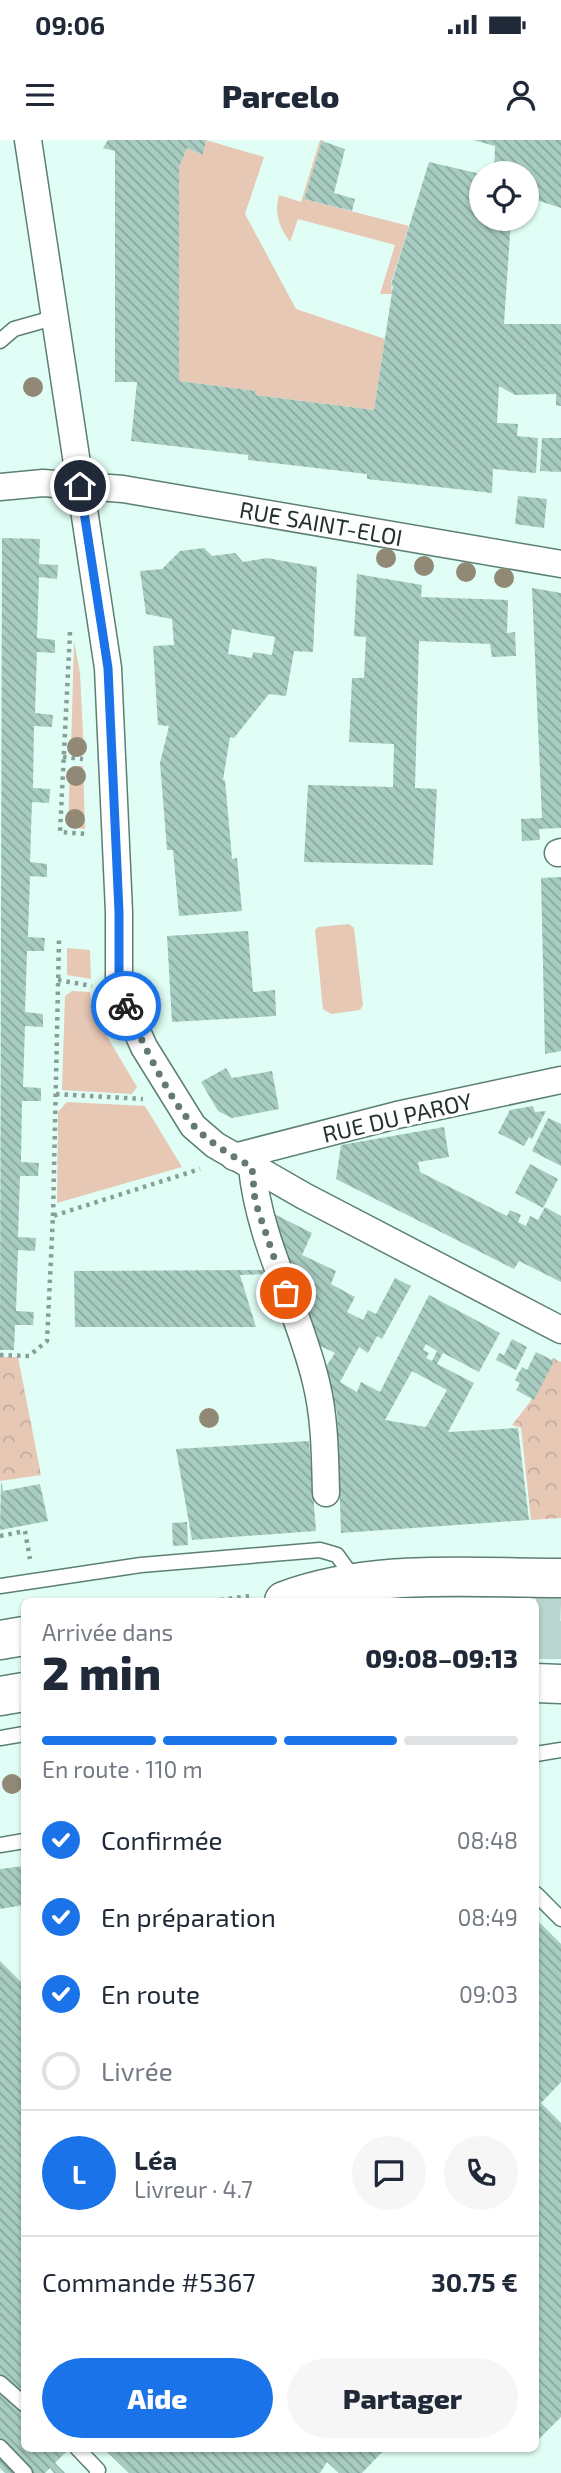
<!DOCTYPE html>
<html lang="fr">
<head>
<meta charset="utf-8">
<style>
  :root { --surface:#fff; --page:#f6f6f7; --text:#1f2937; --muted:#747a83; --line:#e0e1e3; --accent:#1a73e8 }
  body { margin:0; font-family:"Exo 2",sans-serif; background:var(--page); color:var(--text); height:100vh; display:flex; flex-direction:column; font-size:26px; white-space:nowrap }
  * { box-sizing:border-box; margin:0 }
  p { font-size:23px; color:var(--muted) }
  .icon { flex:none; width:38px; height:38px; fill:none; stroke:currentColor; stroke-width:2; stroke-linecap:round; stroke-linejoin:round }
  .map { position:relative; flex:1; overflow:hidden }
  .panel { position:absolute; left:21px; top:1458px; width:518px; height:854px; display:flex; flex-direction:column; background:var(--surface); border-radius:10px; box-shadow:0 2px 5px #0004 }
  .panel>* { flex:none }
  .controls { position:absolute; left:469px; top:21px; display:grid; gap:14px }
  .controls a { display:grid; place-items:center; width:70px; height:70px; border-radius:50%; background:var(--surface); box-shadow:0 2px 5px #0004; font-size:35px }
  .pin { position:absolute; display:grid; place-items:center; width:60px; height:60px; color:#fff; margin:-30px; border:4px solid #fff; border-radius:50%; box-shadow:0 2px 7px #0007 }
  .courier { position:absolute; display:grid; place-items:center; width:70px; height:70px; margin:-35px; border:5px solid #1a73e8; border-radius:50%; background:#fff; color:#222; box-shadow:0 2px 9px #0007 }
  .summary em { font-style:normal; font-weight:800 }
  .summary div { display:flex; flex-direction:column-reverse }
  .summary { display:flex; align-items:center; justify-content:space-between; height:119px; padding:0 21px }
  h1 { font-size:46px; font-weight:800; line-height:52px }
  .bar { display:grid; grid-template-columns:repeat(4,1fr); gap:10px 7px; align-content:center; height:84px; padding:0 21px }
  .bar i { height:9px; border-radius:5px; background:var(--line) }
  .bar .current { background:var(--accent) }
  .bar p { grid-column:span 4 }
  .line { display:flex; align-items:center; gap:18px; padding:0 21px; border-top:2px solid var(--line) }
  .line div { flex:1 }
  .round { display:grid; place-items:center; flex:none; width:74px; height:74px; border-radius:37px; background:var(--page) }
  ol { padding:0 21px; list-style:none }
  li { display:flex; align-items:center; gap:21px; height:77px }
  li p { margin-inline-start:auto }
  li .icon { padding:7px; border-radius:50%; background:var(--accent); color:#fff; stroke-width:4 }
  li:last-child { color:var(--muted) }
  li i { width:38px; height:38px; border:4px solid var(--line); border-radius:50% }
  .button { display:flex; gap:14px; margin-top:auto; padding:14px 21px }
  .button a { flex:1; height:80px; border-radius:42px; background:var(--accent); color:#fff; font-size:28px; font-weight:800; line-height:80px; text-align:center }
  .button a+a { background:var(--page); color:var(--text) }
  .status { display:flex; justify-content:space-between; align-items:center; height:49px; padding:0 35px; background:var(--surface); direction:ltr }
  .status svg { height:19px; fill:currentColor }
  header { display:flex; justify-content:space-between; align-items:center; height:91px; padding:0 21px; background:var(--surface); font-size:32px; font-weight:800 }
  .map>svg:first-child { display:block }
</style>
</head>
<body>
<div class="status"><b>09:06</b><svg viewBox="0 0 49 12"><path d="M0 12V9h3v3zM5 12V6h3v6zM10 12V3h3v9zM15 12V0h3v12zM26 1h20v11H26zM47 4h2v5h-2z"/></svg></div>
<header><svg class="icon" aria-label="menu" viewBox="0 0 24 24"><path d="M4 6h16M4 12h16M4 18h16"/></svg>Parcelo<svg class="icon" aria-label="person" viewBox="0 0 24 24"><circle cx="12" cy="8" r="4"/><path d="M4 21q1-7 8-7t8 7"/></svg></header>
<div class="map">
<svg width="561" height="2333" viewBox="0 0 561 2333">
  <defs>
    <pattern id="park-crowns" width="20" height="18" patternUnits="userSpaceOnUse" patternTransform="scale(1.75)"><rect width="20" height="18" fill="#e7c8b5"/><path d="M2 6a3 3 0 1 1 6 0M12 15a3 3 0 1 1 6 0" fill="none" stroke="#c6ac9c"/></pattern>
    <pattern id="building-back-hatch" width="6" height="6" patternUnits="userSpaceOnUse" patternTransform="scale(1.75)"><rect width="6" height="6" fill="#a7ccc1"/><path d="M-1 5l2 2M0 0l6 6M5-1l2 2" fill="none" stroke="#88a69d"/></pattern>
  </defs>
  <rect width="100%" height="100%" fill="#e0fef5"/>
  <g fill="#e7c8b5">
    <path d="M206,0L264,17L245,74L296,169L385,199L374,270L255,255V251L179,241V27L187,8L203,15Z"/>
    <path d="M320,0H323L304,59L409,86L391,143L392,154H380L395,105L298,79L290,102C279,87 274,73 279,55L301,62Z"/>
    <path d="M74,501L80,533L84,613L71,609Z"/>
    <path d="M73,626H83L85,689L68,687L70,629Z"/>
    <path d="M349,784L354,788L363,865L360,870L331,874L323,869L315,790L318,787Z"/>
    <path d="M67,808L90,810L91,839L67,835Z"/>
    <path d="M72,851L90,852L92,871L137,947L132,954L62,950L65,856Z"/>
    <path d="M67,962L145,966L182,1027L57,1063L58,972Z"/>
  </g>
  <g fill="url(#park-crowns)">
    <path d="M0,1217H18L41,1335L0,1341Z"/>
    <path d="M553,1218L561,1222V1378L531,1380L521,1288L512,1285L530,1262Z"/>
  </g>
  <g fill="url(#building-back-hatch)" fill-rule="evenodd">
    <path d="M108,0H206L203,15L187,8L179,27V241L256,251L255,255L374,270L393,146L391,145L429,22L481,34V79H511L504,184H561V266L556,265V254L515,255L499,246L497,283L518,284L517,296L538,298L536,333L493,329L492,353L367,339V334L248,320V315L131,301L137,242H115V11L103,8Z"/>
    <path d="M473,0H561V68L527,57V33H494L495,6Z"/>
    <path d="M322,1L345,9L334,53L355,59L352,71L304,59Z"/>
    <path d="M542,298H561V332L540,331Z"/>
    <path d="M518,356L547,359L544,388L515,384Z"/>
    <path d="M2,398L40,399L39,424L58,425L57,439L39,437L37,498L55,500V513L37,512L35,573L53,575L52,587L34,586L33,648L50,649L49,663L32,662L30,722L47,724V737L30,736L28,797L45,798L44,811H27L25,872L43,874V887L25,886L23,947L41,948V961H22L21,1022L39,1023L38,1036H20L18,1097L36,1098L35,1111L18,1110L16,1171L34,1172L33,1185H15L14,1210H0Z"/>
    <path d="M204,408L212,416L235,413L243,422L267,418L317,427L313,512L294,511L286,556L269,554L234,598L230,597L223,640H225L232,719L237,718L242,771L179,776L173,710H167L160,623L169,586L158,585L153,506L174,505L172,479L146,474L140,431L162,429L180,411ZM232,489L275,497L272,515L253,512L252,518L228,514Z"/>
    <path d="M357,434L422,445L421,457L508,460L507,493L515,492L516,516L492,517L490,504L419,501L415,648L437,649L433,725L304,722L308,645L393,647L394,604L349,602L352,538H364L366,497L354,496Z"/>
    <path d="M532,448L561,453V688L539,689L540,700L522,701L521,679L542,678Z"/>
    <path d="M561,737V911L545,914L541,738Z"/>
    <path d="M248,791L253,852L275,850L276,876L172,882L167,796Z"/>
    <path d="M226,928L232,938L272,931L279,969L232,978L218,971L201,942Z"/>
    <path d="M533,966L535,972L546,971L532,999L529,997L524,1006L498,993L510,970Z"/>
    <path d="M548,978L561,984V1026L532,1011Z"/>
    <path d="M444,987L449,1017L418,1022L420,1032L507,1076L510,1070L521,1075L518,1082L526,1086L530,1076L538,1080L545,1067L561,1076V1142L519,1121L514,1129L336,1039L341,1005Z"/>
    <path d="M530,1024L558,1039L543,1068L515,1053Z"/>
    <path d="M273,1067L274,1074L312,1093L302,1115L336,1131L331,1144L355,1157L347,1172L363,1180L368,1170L376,1174L395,1138L411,1146L382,1199L377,1196L368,1213L359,1207L340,1242L357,1252L361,1242L380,1252L429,1155L500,1193L479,1232L443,1213L437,1224L474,1243L448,1292L518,1288L529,1380L341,1393L337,1272L323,1231L335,1213L316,1204L269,1068ZM426,1204L437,1211L432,1221L426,1218L429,1213L423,1210ZM412,1231L447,1250L426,1287L385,1280Z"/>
    <path d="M268,1130L270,1134L240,1135L256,1187H75L74,1131Z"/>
    <path d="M512,1199L527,1207L516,1230L496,1220L499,1213L504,1215Z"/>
    <path d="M536,1212L554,1221L534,1260L516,1250L520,1243L515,1240L522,1227L527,1230Z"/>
    <path d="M309,1301L316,1391L192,1400L176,1309Z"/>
    <path d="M1,1341L3,1351L40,1344L48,1381L0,1390Z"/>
    <path d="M187,1382L188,1405L173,1406L172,1383Z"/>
    <path d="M24,1726V1765L0,1769V1729Z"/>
    <path d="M536,1779L561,1804V1942L541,1963L561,1983V2277L538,2300L536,2297Z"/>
    <path d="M0,1821L24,1845V2308H70L55,2323L65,2333H54L50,2328L45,2333H5L0,2328Z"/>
    <path d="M103,2308H386L362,2333H339L327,2322L320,2333H129Z"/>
  </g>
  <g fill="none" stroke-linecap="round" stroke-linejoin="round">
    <g stroke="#bad5cd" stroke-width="38" stroke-dasharray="38 19" stroke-linecap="butt">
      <path d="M536,1463L561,1464"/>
      <path d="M536,1500H561"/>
    </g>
    <defs>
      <g id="service">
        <path d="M0,201L14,189L53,178"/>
        <path d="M0,1446L141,1425L320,1410L337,1415L355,1440"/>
        <path d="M0,1598L24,1594"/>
        <path d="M536,1614L561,1610"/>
        <path d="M0,1705L24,1701"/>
        <path d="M536,1754L561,1779"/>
        <path d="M0,2243L24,2264"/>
        <path d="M0,2307L25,2333"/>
        <path d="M77,2308L98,2330L97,2333"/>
      </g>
      <g id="minor">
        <path d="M28,0L108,528L119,772V851L144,907L193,986L215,1005L304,1056L561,1190"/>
        <path d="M0,347L43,343L123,349L561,424"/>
        <path d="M558,713L561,712"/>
        <path d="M234,1017L397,975L561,940"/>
        <path d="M252,1027C259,1102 299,1169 316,1242C325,1278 325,1316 326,1353"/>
      </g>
      <g id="secondary">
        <path d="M284,1461C374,1428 467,1438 561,1438"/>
        <path d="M0,1500L24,1496"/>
        <path d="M536,1543L561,1544"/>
        <path d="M0,1556L24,1552"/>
      </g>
    </defs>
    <use href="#service" stroke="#5c7f75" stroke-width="17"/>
    <use href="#minor" stroke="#5c7f75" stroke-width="29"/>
    <use href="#secondary" stroke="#5c7f75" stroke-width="41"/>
    <g stroke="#889f98" stroke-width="4.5" stroke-dasharray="3.5 5" stroke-linecap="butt">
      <path d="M70,492L60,692L86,694"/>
      <path d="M63,617L83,619"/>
      <path d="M58,840L92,846"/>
      <path d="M56,954L143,959"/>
      <path d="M53,1076L59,800"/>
      <path d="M0,1215L29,1216L47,1201L53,1076L200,1029"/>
      <path d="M0,1396L25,1391L30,1419"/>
      <path d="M212,1461L249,1456"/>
    </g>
    <use href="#service" stroke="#fff" stroke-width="14"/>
    <use href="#minor" stroke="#fff" stroke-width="26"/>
    <use href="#secondary" stroke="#fff" stroke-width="38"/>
  </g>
  <g fill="#918975">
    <circle cx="33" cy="247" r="10"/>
    <circle cx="386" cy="418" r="10"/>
    <circle cx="424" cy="426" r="10"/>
    <circle cx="466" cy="432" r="10"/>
    <circle cx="504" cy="438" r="10"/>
    <circle cx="77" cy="607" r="10"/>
    <circle cx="76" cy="636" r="10"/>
    <circle cx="75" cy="679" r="10"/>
    <circle cx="209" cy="1278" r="10"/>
    <circle cx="12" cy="1644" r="10"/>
  </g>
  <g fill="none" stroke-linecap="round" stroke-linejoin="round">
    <path stroke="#657974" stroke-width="7" stroke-dasharray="0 12.6" d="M126,866C141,899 170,962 195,987C211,1004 232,1016 252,1027L255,1061L286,1153"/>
    <path stroke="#1a73e8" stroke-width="9" d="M80,346L108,528L119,772V851L126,866"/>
  </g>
  <g text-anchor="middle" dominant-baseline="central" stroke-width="6" stroke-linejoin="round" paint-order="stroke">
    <g font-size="23" fill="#23322e" stroke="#fff">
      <text transform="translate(321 383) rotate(10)">RUE SAINT-ELOI</text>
      <text transform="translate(397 977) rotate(-13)">RUE DU PAROY</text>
    </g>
  </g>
</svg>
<div class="controls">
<a><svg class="icon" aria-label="locate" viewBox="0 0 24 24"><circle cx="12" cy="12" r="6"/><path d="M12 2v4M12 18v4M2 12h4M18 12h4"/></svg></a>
</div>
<div class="pin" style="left:286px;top:1153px;background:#ea580c"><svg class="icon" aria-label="bag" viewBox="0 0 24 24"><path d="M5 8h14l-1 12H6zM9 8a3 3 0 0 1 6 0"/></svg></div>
<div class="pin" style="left:80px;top:346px;background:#1f2937"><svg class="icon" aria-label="home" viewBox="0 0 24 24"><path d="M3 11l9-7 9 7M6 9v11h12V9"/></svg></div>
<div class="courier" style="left:126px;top:866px"><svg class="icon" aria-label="bike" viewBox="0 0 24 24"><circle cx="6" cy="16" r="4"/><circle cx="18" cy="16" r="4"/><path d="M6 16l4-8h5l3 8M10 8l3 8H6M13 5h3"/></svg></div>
<section class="panel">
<div class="summary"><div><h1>2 min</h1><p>Arrivée dans</p></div><em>09:08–09:13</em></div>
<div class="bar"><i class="current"></i><i class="current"></i><i class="current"></i><i></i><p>En route · 110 m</p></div>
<ol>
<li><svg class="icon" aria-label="check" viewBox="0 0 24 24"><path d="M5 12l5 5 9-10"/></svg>Confirmée<p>08:48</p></li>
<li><svg class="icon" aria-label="check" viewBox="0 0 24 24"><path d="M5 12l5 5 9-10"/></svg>En préparation<p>08:49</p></li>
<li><svg class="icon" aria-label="check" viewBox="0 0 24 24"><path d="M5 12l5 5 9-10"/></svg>En route<p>09:03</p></li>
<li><i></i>Livrée</li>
</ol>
<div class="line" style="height:126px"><b class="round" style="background:var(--accent);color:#fff">L</b><div><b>Léa</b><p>Livreur · 4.7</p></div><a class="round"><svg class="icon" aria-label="chat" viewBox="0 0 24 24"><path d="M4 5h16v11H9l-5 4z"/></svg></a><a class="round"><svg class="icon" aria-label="phone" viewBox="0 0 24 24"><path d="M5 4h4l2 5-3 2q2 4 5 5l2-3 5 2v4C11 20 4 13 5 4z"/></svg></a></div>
<div class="line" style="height:91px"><div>Commande #5367</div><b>30.75 €</b></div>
<div class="button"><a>Aide</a><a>Partager</a></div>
</section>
</div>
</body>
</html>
